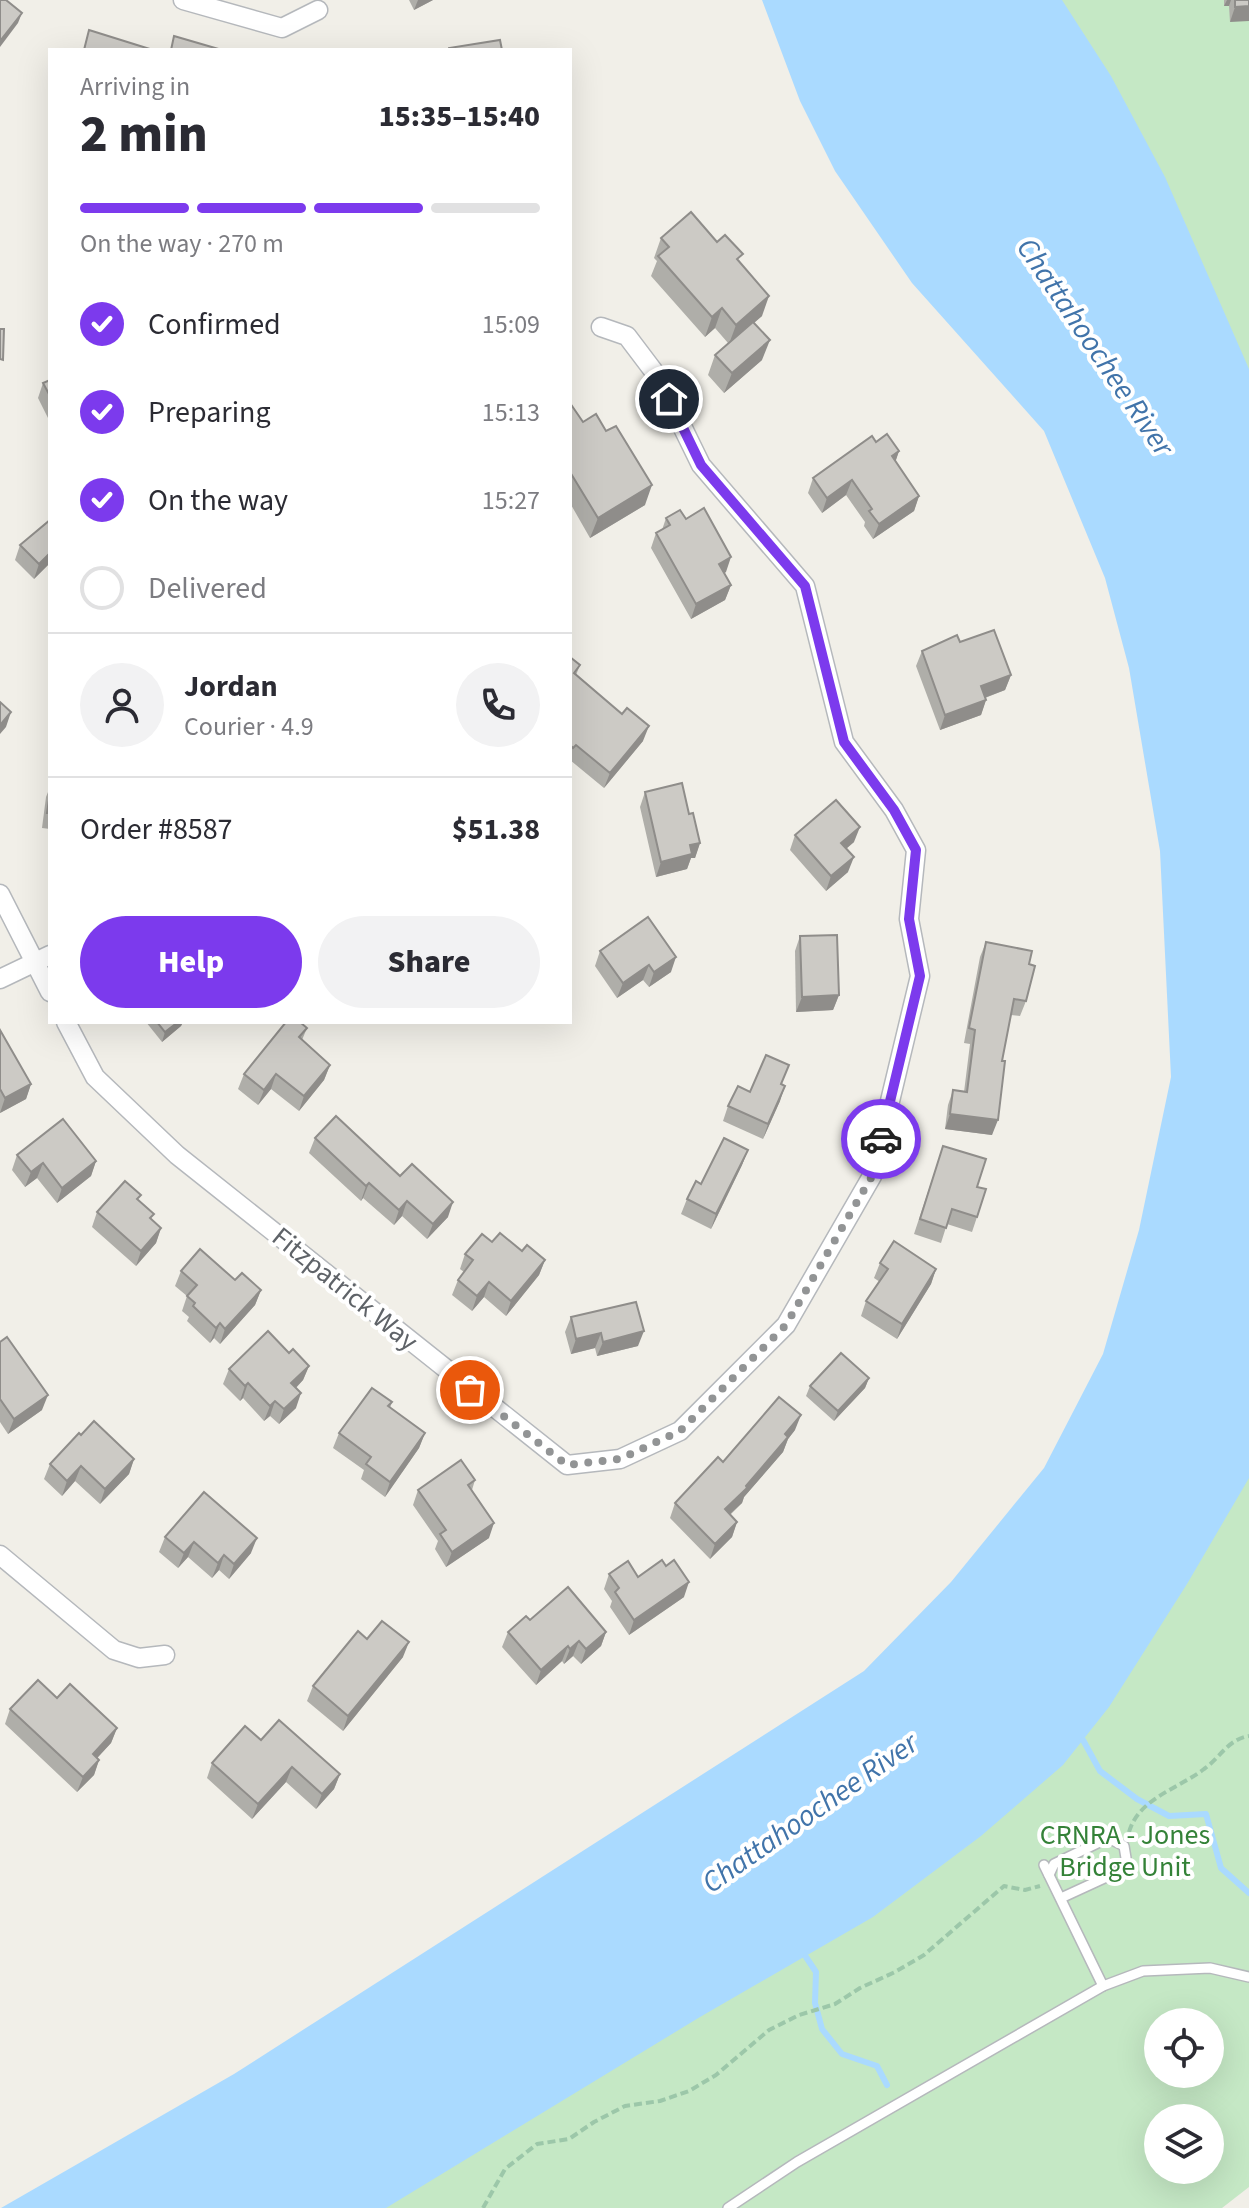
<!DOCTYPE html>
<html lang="en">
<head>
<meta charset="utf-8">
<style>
  :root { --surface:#fff; --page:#f2f2f3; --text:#2b2b33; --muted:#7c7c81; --line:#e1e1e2; --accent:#7c3aed }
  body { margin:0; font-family:"Source Sans 3",sans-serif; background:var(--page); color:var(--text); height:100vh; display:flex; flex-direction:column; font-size:30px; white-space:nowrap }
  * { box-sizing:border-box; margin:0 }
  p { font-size:26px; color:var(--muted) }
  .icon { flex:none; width:44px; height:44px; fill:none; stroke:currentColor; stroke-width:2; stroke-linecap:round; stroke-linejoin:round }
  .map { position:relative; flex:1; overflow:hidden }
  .details { position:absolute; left:48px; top:48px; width:524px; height:976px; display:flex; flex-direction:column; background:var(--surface); border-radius:0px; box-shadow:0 8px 32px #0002 }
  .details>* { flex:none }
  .fabs { position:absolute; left:1144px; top:2008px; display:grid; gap:16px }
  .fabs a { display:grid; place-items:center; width:80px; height:80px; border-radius:50%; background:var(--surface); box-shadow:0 8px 32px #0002; font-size:40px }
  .pin { position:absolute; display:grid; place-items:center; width:68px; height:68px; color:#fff; margin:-34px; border:4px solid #fff; border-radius:50%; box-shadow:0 2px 8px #0007 }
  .courier { position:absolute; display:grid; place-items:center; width:80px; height:80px; margin:-40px; border:6px solid #7c3aed; border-radius:50%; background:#fff; color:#222; box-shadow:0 2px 10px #0007 }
  .headline em { font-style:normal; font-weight:800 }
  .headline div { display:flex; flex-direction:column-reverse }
  .headline { display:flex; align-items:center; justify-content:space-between; height:136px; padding:0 32px }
  h1 { font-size:52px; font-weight:800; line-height:60px }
  .bar { display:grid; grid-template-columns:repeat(4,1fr); gap:12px 8px; align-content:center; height:96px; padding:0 32px }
  .bar i { height:10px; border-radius:6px; background:var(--line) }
  .bar .selected { background:var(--accent) }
  .bar p { grid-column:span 4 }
  .line { display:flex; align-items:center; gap:20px; padding:0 32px; border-top:2px solid var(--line) }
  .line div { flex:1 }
  .round { display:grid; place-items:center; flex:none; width:84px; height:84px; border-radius:42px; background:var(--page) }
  ol { padding:0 32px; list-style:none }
  li { display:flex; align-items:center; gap:24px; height:88px }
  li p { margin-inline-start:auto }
  li .icon { padding:8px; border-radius:50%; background:var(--accent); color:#fff; stroke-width:4 }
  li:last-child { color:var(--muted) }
  li i { width:44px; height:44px; border:4px solid var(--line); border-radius:50% }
  .button { display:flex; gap:16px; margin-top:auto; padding:16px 32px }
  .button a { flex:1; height:92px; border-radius:48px; background:var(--accent); color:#fff; font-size:32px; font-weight:800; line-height:92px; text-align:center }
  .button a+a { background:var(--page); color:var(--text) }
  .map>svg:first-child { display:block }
</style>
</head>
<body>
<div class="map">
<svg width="1249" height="2208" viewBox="0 0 1249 2208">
  <rect width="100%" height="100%" fill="#f1efe8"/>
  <g fill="#c5e8c5" fill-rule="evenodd">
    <path d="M1041,0H1249V378Z"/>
    <path d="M1249,1475V2187L1222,2208H354ZM1158,2022H1210V2074H1158ZM1158,2118H1210V2170H1158Z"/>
  </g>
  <path fill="#aadaff" d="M762,0H1062L1111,76L1165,177L1249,369V1478L1187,1584L1109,1707L1063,1765L981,1836L873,1917L700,2017L386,2208H1L234,2074L864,1671L951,1582L1044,1468L1103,1354L1139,1230L1171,1077L1160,851L1129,668L1105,578L1044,431L912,283L835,171L800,101Z"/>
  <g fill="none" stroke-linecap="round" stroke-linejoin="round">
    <g stroke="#aadaff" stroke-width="6">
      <path d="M1083,1740L1100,1771L1137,1799L1169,1816L1206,1814L1221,1868L1249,1893"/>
      <path d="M806,1957L816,1972L815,2003L822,2029L842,2054L877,2066L887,2085"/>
    </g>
    <defs>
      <g id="lane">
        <path d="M1044,1865L1103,1986"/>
        <path d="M1049,1875L1054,1864L1108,1838L1124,1846L1126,1858L1124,1869L1061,1898"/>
        <path d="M728,2208L797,2162L1103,1986L1143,1971L1210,1968L1249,1977"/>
      </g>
      <g id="street">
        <path d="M183,0L282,28L318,10"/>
        <path d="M0,894L50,992"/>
        <path d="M0,979L50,955"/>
        <path d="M66,1022L95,1077L177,1155L567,1465L620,1459L680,1431L786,1325L872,1176L920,976L909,919L916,850L894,810L844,742L805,586L701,465L658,377L627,336L601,327"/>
        <path d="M0,1555L114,1650L139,1658L165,1655"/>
      </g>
    </defs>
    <use href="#lane" stroke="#b5b8bc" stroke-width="12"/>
    <use href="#street" stroke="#b5b8bc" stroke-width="21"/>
    <g stroke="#9cc7a9" stroke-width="4" stroke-dasharray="8 4" stroke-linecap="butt">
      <path d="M1129,1832C1139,1798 1178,1789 1204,1769C1220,1758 1228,1739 1249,1736"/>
      <path d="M483,2208L505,2169L537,2144L569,2139L594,2122L625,2106L660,2101L689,2091L716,2075L769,2030L799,2015L835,2004L860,1988L895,1972L924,1955L1004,1886L1025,1890L1040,1886"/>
    </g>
    <use href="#lane" stroke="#fff" stroke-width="9"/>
    <use href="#street" stroke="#fff" stroke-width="18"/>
  </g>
  <g fill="#afaea9">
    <path d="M409,0H433L414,10Z"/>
    <path d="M1224,0H1249L1230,22L1229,6H1224Z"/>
    <path d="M661,238L717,242L740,262L762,316L754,323L762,360L724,393L708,375L715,355L728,343L715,328L705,337L651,276L657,261L654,258Z"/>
    <path d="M50,380V422L38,398L43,383Z"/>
    <path d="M570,403L583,422L645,505L590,538L570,503Z"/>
    <path d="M876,442L899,451L895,462L919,496L914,511L873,539L864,526L865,522L846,495L822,513L808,493L813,478Z"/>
    <path d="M666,518L686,519L726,572L724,573L731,585L725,600L691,619L651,548L656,533L662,530Z"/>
    <path d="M50,520V563L34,579L15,560L20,545Z"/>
    <path d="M960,642L1011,675L1005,690L985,698L986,700L981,715L940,730L916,666L922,651Z"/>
    <path d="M570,657L580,665L576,675L643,741L604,788L570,760Z"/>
    <path d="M50,787V829L42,828L46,797Z"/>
    <path d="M645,792L689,814L700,843L695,858H691L687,869L656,877L640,807Z"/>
    <path d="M795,835L854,842L846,849L848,872L826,891L790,850Z"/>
    <path d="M800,936L839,995L833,1010L796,1012L795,951Z"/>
    <path d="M986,942L1029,964L1026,1001L1020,1016L1011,1015L1002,1061L992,1135L945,1129L948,1105L953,1090L964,1092L970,1044L964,1043L980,957Z"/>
    <path d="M600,951L671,972L649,987L643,980L617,998L595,966Z"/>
    <path d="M146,1022H183L181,1026L162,1042Z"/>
    <path d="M307,1028L302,1040L330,1065L324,1080L299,1111L271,1089L258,1105L238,1089L244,1074Z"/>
    <path d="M0,1030L31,1084L26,1099L0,1113Z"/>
    <path d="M782,1084L780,1101L763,1139L723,1121L728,1106L750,1092Z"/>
    <path d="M315,1138L400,1176L448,1217L427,1239L402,1216L394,1225L363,1198L361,1201L309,1153Z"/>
    <path d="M943,1146L977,1187V1217L972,1232L947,1224L941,1243L914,1234Z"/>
    <path d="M748,1150L742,1165L711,1229L681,1214L687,1199L701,1184Z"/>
    <path d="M17,1155L96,1161L91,1176L57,1203L37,1178L25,1187L12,1170Z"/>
    <path d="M97,1212L152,1220L161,1228L156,1243L136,1266L92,1227Z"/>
    <path d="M492,1242L545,1260L539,1275L506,1316L484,1297L472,1311L452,1295L458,1280L464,1272L460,1269L465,1254Z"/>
    <path d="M880,1263L936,1269L931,1284L897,1339L861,1316L866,1301L880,1282L874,1278Z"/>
    <path d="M181,1271L235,1280L261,1290L255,1305L220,1344L214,1338L210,1343L187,1321L189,1317L182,1311L187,1296L175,1286Z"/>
    <path d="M571,1317L638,1346L597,1356L595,1348L571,1354L565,1332Z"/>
    <path d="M0,1342L42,1410L8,1434L0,1422Z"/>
    <path d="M289,1353L309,1366L303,1380L296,1388V1408L279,1424L270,1416L264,1421L243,1398L240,1401L223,1384L229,1369Z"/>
    <path d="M869,1378L865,1388L834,1421L806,1396L810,1386Z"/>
    <path d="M392,1402L390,1408L425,1433L419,1448L385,1497L361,1479L364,1470L333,1448L339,1433Z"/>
    <path d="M795,1430L788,1439L783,1452L744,1497L742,1503L730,1515L737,1522L732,1537L710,1559L670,1518L675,1503L723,1462Z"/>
    <path d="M81,1435L134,1459L129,1474L100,1504L75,1481L62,1496L44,1479L50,1464Z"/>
    <path d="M475,1480L472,1490L489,1538L446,1567L435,1549L438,1541L413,1505L418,1490Z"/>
    <path d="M165,1537L251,1553L229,1579L219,1570L212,1578L188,1557L178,1568L159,1552Z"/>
    <path d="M609,1574L638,1577L684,1597L629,1635L610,1607L612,1601L604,1589Z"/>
    <path d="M530,1620L606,1632L601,1646L581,1664L573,1656L564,1664L562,1661L536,1685L502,1647L508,1632Z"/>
    <path d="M367,1639L403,1657L343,1731L307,1701L313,1686Z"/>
    <path d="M57,1698L117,1728L111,1743L97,1758L99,1760L94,1775L77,1792L5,1724L10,1709Z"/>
    <path d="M261,1740L340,1774L334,1789L316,1809L286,1782L252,1819L207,1778L212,1763Z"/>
  </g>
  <g fill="#8f8d8a">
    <path d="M418,0H433L414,10Z"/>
    <path d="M1227,0H1231L1229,6H1224Z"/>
    <path d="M1249,6V21L1230,22L1235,7Z"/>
    <path d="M22,13L18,23L0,47V41Z"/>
    <path d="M769,296L762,316L729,344L736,325Z"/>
    <path d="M722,308L715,328L705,337L712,317Z"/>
    <path d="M770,340L762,360L724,393L732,373Z"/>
    <path d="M899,451L894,466L892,456Z"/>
    <path d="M852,480L846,495L822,513L827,498Z"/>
    <path d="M652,485L645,505L590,538L598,518Z"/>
    <path d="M919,496L914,511L873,539L879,524Z"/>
    <path d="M50,553V563L34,579L39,564Z"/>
    <path d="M731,557L726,572L714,579L719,564Z"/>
    <path d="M731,585L725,600L691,619L696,604Z"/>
    <path d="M1011,675L1005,690L976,701L981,686Z"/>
    <path d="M986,700L981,715L940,730L945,715Z"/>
    <path d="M11,712L6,727L0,734V725Z"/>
    <path d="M649,726L643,741L604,788L610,773Z"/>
    <path d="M860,827L854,842L835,858L841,843Z"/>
    <path d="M700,843L695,858H691L687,869L656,877L661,862L690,845Z"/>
    <path d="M854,857L848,872L826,891L831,876Z"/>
    <path d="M676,957L671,972L649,987L654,972Z"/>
    <path d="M649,965L643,980L617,998L623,983Z"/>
    <path d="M839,995L833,1010L796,1012L802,997Z"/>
    <path d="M178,1022H183L181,1026L162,1042L165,1032Z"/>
    <path d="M330,1065L324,1080L299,1111L304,1096Z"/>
    <path d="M276,1074L271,1089L258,1105L264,1090Z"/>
    <path d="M31,1084L26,1099L0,1113L5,1098Z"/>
    <path d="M785,1086L780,1101L763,1139L768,1124Z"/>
    <path d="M950,1114L998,1120L992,1135L945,1129Z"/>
    <path d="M748,1150L742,1165L711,1229L716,1214Z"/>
    <path d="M96,1161L91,1176L57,1203L62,1188Z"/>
    <path d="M43,1163L37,1178L25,1187L31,1172Z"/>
    <path d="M369,1183L363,1198L361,1201L366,1186Z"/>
    <path d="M407,1201L402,1216L394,1225L399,1210Z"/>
    <path d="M453,1202L448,1217L427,1239L433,1224Z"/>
    <path d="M161,1228L156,1243L136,1266L141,1251Z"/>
    <path d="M545,1260L539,1275L506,1316L511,1301Z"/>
    <path d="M936,1269L931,1284L897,1339L902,1324Z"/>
    <path d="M489,1282L484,1297L472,1311L477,1296Z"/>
    <path d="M261,1290L255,1305L220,1344L225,1329Z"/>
    <path d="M220,1323L214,1338L210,1343L216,1328Z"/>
    <path d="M644,1331L638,1346L597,1356L603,1342Z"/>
    <path d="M601,1333L595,1348L571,1354L576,1339Z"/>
    <path d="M309,1366L303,1380L286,1398L291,1383Z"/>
    <path d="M869,1378L865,1388L834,1421L838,1411Z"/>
    <path d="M248,1383L243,1398L240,1401L245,1386Z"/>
    <path d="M301,1393L296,1408L279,1424L284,1409Z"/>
    <path d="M48,1395L42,1410L8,1434L14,1419Z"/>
    <path d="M275,1401L270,1416L264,1421L270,1406Z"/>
    <path d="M801,1415L795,1430L788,1439L783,1452L744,1497L742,1503L719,1524L725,1509L746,1486L785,1434Z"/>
    <path d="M425,1433L419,1448L385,1497L390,1482Z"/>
    <path d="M134,1459L129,1474L100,1504L105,1489Z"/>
    <path d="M81,1466L75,1481L62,1496L67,1481Z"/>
    <path d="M737,1522L732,1537L710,1559L715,1544Z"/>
    <path d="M494,1523L489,1538L446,1567L452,1552Z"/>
    <path d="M257,1538L251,1553L229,1579L234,1564Z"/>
    <path d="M194,1542L188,1557L178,1568L184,1553Z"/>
    <path d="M224,1555L219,1570L212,1578L218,1563Z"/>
    <path d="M689,1582L684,1597L629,1635L634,1620Z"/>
    <path d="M606,1632L601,1646L581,1664L586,1649Z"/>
    <path d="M579,1641L573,1656L564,1664L570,1649Z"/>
    <path d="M409,1642L403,1657L343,1731L348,1716Z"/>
    <path d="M568,1646L562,1661L536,1685L541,1670Z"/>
    <path d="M117,1728L111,1743L87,1769L93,1754Z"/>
    <path d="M99,1760L94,1775L77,1792L83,1777Z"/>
    <path d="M292,1767L286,1782L252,1819L258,1804Z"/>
    <path d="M340,1774L334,1789L316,1809L322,1794Z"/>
  </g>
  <g fill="#cccac5" stroke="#8f8d8a" stroke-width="2">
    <path d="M0,0H6L22,13L0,41Z"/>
    <path d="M1235,0H1249V6L1235,7Z"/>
    <path d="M89,30L153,50H84Z"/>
    <path d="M174,36L222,50H171Z"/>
    <path d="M500,40L502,50H449V48Z"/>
    <path d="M691,212L717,242L725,235L743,254L737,259L769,296L736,325L722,308L712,317L658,256L669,247L661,238Z"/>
    <path d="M753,322L770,340L732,373L715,355Z"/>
    <path d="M0,329H4L3,360L0,359Z"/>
    <path d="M50,380V396L43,383Z"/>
    <path d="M570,403L583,422L596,414L606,431L616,426L652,485L598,518L570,472Z"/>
    <path d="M887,434L899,451L892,456L919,496L879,524L869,511L872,509L852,480L827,498L813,478L872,436L876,442Z"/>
    <path d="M704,508L731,557L719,564L731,585L696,604L656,533L670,525L666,518L680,510L686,519Z"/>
    <path d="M50,520V553L39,564L20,545Z"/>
    <path d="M994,630L1011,675L981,686L986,700L945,715L922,651L957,635L960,642Z"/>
    <path d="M570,657L580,665L574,673L622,714L627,708L649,726L610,773L576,745L573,748L570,745Z"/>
    <path d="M0,702L11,712L0,725Z"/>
    <path d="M682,783L689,814L693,813L700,843L690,845L692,854L661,862L645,792Z"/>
    <path d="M50,794V813H47Z"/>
    <path d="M836,800L860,827L841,843L854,857L831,876L795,835Z"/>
    <path d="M648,917L676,957L654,972L649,965L623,983L600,951Z"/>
    <path d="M837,935L839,995L802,997L800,936Z"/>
    <path d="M986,942L1032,951L1029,964L1035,966L1026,1001L1014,999L1002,1061H1005L998,1120L950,1114L953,1090L967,1092L975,1030L969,1028Z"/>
    <path d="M157,1022H178L165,1032Z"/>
    <path d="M286,1022H300L307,1028L299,1037L330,1065L304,1096L276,1074L264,1090L244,1074Z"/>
    <path d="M0,1030L31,1084L5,1098L0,1089Z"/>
    <path d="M766,1055L789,1065L781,1084L785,1086L768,1124L728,1106L738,1086L750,1092Z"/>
    <path d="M336,1116L400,1176L412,1164L453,1202L433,1224L407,1201L399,1210L369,1183L366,1186L315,1138Z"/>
    <path d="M63,1119L96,1161L62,1188L43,1163L31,1172L17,1155Z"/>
    <path d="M724,1138L748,1150L716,1214L687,1199L696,1181L701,1184Z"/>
    <path d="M943,1146L986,1159L977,1187L986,1189L977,1217L952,1209L946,1228L920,1219Z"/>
    <path d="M125,1181L141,1195L137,1199L154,1214L150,1218L161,1228L141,1251L97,1212Z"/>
    <path d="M500,1233L522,1251L527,1245L545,1260L511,1301L489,1282L477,1296L458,1280L473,1260L465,1254L482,1234L492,1242Z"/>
    <path d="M894,1241L936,1269L902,1324L866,1301L888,1269L880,1263Z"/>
    <path d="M200,1249L235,1280L242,1273L261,1290L225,1329L220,1323L216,1328L193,1306L195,1303L187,1296L197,1285L181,1271Z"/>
    <path d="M636,1302L644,1331L603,1342L601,1333L576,1339L571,1317Z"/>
    <path d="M268,1331L289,1353L293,1349L309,1366L291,1383L301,1393L284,1409L275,1401L270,1406L248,1383L245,1386L229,1369Z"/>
    <path d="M7,1337L48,1395L14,1419L0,1399V1342Z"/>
    <path d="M841,1353L869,1378L838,1411L810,1386Z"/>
    <path d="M372,1388L392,1402L388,1406L425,1433L390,1482L366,1464L371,1457L339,1433Z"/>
    <path d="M779,1397L801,1415L785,1434L788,1437L746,1486L747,1488L725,1509L737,1522L715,1544L675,1503L718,1457L723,1462Z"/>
    <path d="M94,1421L134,1459L105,1489L81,1466L67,1481L50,1464L79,1433L81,1435Z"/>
    <path d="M461,1460L475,1480L468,1485L494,1523L452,1552L440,1534L446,1530L418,1490Z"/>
    <path d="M204,1492L257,1538L234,1564L224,1555L218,1563L194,1542L184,1553L165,1537Z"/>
    <path d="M662,1560L666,1566L674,1560L689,1582L634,1620L615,1592L619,1588L609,1574L628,1561L638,1577Z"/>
    <path d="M568,1587L606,1632L586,1649L579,1641L570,1649L568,1646L541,1670L508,1632L526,1616L530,1620Z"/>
    <path d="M382,1621L409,1642L348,1716L313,1686L358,1631L367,1639Z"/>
    <path d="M38,1680L57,1698L70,1684L117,1728L93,1754L99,1760L83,1777L10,1709Z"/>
    <path d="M279,1720L340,1774L322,1794L292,1767L258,1804L212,1763L245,1726L261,1740Z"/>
  </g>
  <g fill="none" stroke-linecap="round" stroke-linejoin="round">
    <path stroke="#929495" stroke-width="8" stroke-dasharray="0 14.4" d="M470,1390L567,1465L620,1459L680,1431L786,1325L872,1176L881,1139"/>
    <path stroke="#7c3aed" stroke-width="10" d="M669,399L701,465L805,586L844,742L894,810L916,850L909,919L920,976L881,1139"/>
  </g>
  <g text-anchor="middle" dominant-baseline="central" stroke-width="8" stroke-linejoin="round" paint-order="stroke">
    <g font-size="28" fill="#5f6368" stroke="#fff">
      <text transform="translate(345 1289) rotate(39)">Fitzpatrick Way</text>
    </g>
    <g font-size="28" fill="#348238" stroke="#fff">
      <text x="1125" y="1835">CRNRA - Jones<tspan x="1125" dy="32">Bridge Unit</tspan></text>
    </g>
    <g font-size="30" font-style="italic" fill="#4174aa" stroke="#fff">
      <text transform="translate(1095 347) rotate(56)">Chattahoochee River</text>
      <text transform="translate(810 1813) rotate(-35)">Chattahoochee River</text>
    </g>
  </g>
</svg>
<div class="fabs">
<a><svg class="icon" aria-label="locate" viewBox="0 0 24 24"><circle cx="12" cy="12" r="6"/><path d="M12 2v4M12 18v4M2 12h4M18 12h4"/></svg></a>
<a><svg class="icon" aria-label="layers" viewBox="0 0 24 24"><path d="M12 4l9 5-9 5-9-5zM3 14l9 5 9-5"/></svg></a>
</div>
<div class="pin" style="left:470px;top:1390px;background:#ea580c"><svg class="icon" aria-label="bag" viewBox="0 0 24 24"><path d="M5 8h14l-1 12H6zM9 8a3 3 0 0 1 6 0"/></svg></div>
<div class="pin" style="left:669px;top:399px;background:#1f2937"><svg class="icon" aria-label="home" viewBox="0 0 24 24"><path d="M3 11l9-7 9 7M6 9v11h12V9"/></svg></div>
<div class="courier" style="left:881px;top:1139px"><svg class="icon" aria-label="car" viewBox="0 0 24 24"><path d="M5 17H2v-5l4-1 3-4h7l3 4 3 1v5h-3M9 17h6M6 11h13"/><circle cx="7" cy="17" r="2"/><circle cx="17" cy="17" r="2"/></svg></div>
<section class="details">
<div class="headline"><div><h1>2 min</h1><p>Arriving in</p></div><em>15:35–15:40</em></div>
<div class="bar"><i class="selected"></i><i class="selected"></i><i class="selected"></i><i></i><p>On the way · 270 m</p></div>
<ol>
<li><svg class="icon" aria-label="check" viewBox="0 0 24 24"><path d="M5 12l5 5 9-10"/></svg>Confirmed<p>15:09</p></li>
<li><svg class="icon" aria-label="check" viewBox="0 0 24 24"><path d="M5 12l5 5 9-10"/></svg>Preparing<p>15:13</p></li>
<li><svg class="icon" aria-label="check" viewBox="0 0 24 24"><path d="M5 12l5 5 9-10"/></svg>On the way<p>15:27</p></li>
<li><i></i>Delivered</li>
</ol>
<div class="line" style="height:144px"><a class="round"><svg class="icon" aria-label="person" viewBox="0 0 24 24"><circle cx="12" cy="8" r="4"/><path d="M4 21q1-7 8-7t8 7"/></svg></a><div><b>Jordan</b><p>Courier · 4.9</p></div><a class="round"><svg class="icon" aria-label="phone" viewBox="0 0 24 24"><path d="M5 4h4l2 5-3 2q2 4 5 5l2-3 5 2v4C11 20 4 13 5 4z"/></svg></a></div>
<div class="line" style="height:104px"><div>Order #8587</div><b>$51.38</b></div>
<div class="button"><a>Help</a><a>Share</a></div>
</section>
</div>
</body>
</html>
